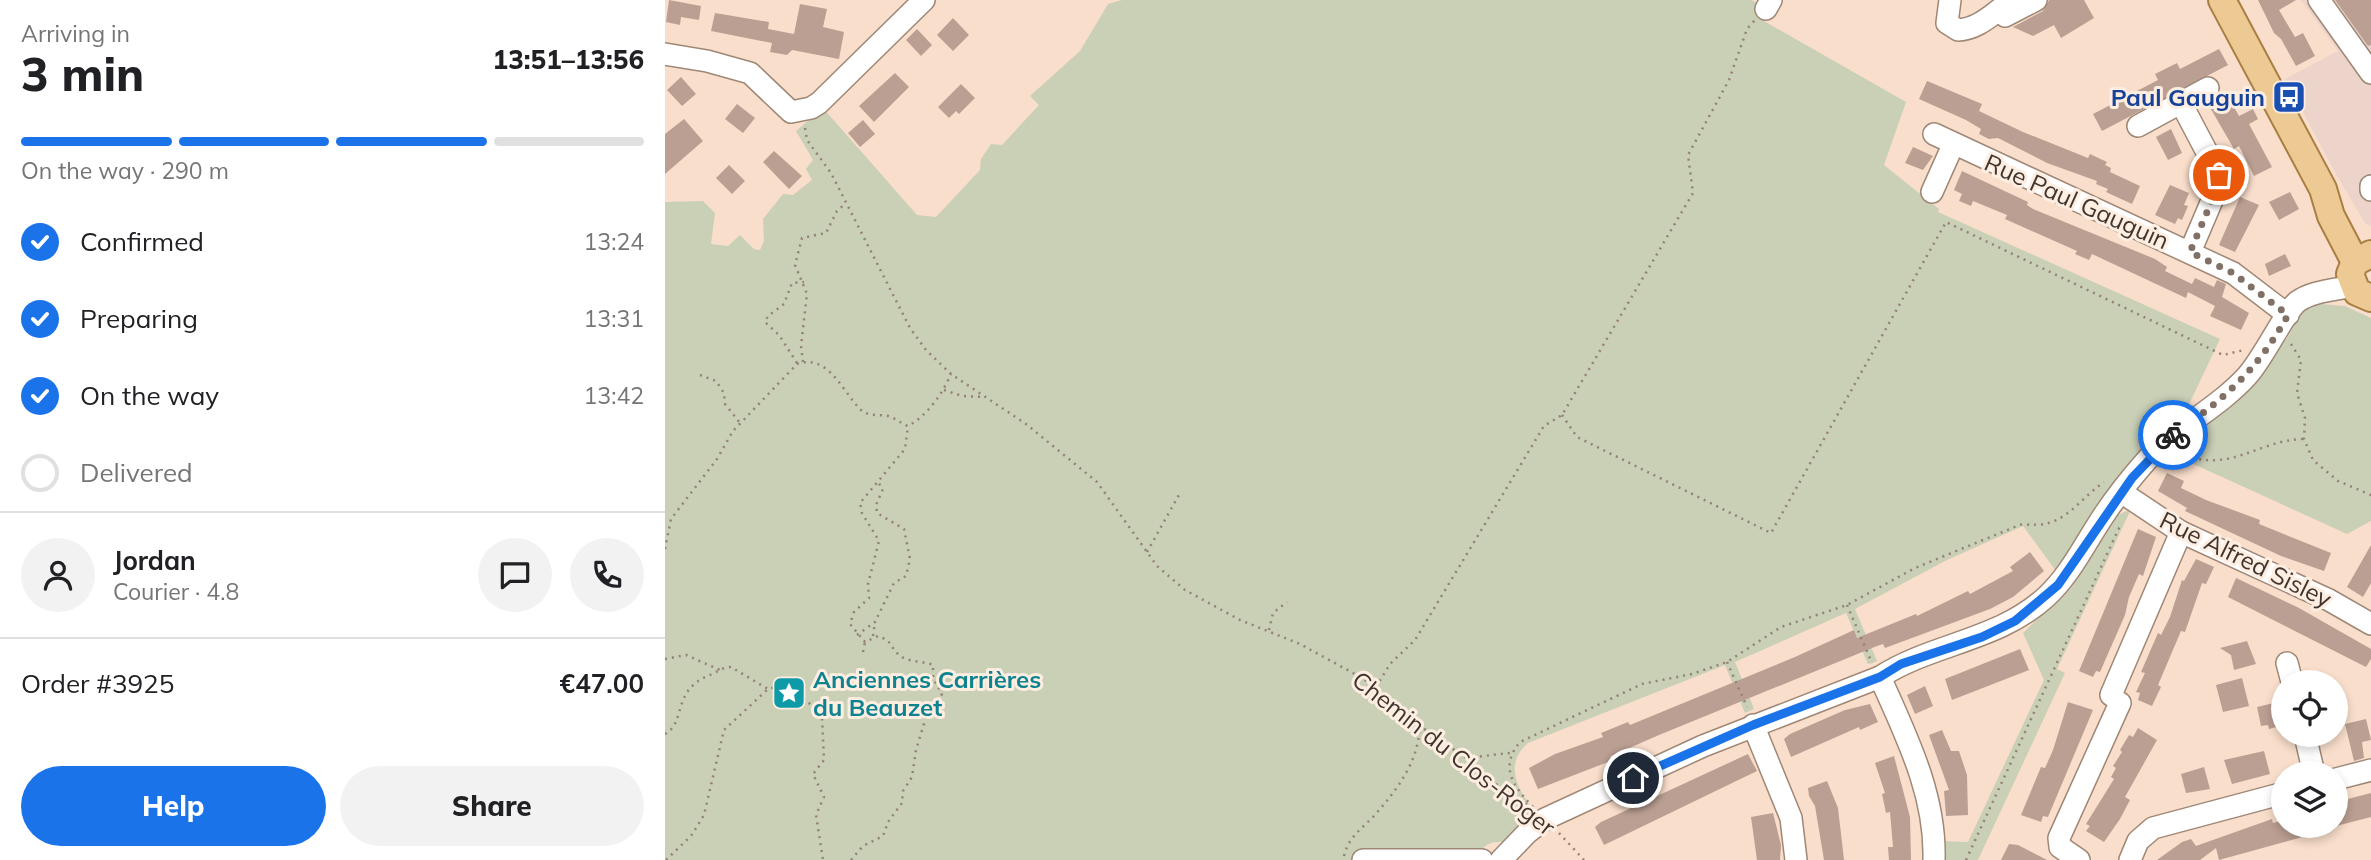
<!DOCTYPE html>
<html lang="en">
<head>
<meta charset="utf-8">
<style>
  :root { --surface:#fff; --page:#f2f2f2; --text:#202124; --muted:#757577; --line:#e0e0e0; --accent:#1a73e8 }
  body { margin:0; font-family:Mulish,sans-serif; background:var(--page); color:var(--text); height:100vh; display:flex; flex-direction:column; font-size:26px; white-space:nowrap }
  * { box-sizing:border-box; margin:0 }
  p { font-size:23px; color:var(--muted) }
  .icon { flex:none; width:38px; height:38px; fill:none; stroke:currentColor; stroke-width:2; stroke-linecap:round; stroke-linejoin:round }
  .map { position:relative; flex:1; overflow:hidden }
  .details { display:flex; flex-direction:column; background:var(--surface); width:665px }
  .details>* { flex:none }
  .controls { position:absolute; left:1606px; top:670px; display:grid; gap:14px }
  .controls a { display:grid; place-items:center; width:77px; height:77px; border-radius:50%; background:var(--surface); box-shadow:0 4px 10px #0003; font-size:35px }
  .pin { position:absolute; display:grid; place-items:center; width:60px; height:60px; color:#fff; margin:-30px; border:4px solid #fff; border-radius:50%; box-shadow:0 2px 7px #0007 }
  .courier { position:absolute; display:grid; place-items:center; width:70px; height:70px; margin:-35px; border:5px solid #1a73e8; border-radius:50%; background:#fff; color:#222; box-shadow:0 2px 9px #0007 }
  .overview em { font-style:normal; font-weight:800 }
  .overview div { display:flex; flex-direction:column-reverse }
  .overview { display:flex; align-items:center; justify-content:space-between; height:119px; padding:0 21px }
  h1 { font-size:46px; font-weight:800; line-height:52px }
  .bar { display:grid; grid-template-columns:repeat(4,1fr); gap:10px 7px; align-content:center; height:84px; padding:0 21px }
  .bar i { height:9px; border-radius:5px; background:var(--line) }
  .bar .on { background:var(--accent) }
  .bar p { grid-column:span 4 }
  .line { display:flex; align-items:center; gap:18px; padding:0 21px; border-top:2px solid var(--line) }
  .line div { flex:1 }
  .round { display:grid; place-items:center; flex:none; width:74px; height:74px; border-radius:37px; background:var(--page) }
  ol { padding:0 21px; list-style:none }
  li { display:flex; align-items:center; gap:21px; height:77px }
  li p { margin-inline-start:auto }
  li .icon { padding:7px; border-radius:50%; background:var(--accent); color:#fff; stroke-width:4 }
  li:last-child { color:var(--muted) }
  li i { width:38px; height:38px; border:4px solid var(--line); border-radius:50% }
  .button { display:flex; gap:14px; margin-top:auto; padding:14px 21px }
  .button a { flex:1; height:80px; border-radius:42px; background:var(--accent); color:#fff; font-size:28px; font-weight:800; line-height:80px; text-align:center }
  .button a+a { background:var(--page); color:var(--text) }
  main { display:flex; flex:1; min-height:0 }
  .map>svg:first-child { display:block }
</style>
</head>
<body>
<main>
<section class="details">
<div class="overview"><div><h1>3 min</h1><p>Arriving in</p></div><em>13:51–13:56</em></div>
<div class="bar"><i class="on"></i><i class="on"></i><i class="on"></i><i></i><p>On the way · 290 m</p></div>
<ol>
<li><svg class="icon" aria-label="check" viewBox="0 0 24 24"><path d="M5 12l5 5 9-10"/></svg>Confirmed<p>13:24</p></li>
<li><svg class="icon" aria-label="check" viewBox="0 0 24 24"><path d="M5 12l5 5 9-10"/></svg>Preparing<p>13:31</p></li>
<li><svg class="icon" aria-label="check" viewBox="0 0 24 24"><path d="M5 12l5 5 9-10"/></svg>On the way<p>13:42</p></li>
<li><i></i>Delivered</li>
</ol>
<div class="line" style="height:126px"><a class="round"><svg class="icon" aria-label="person" viewBox="0 0 24 24"><circle cx="12" cy="8" r="4"/><path d="M4 21q1-7 8-7t8 7"/></svg></a><div><b>Jordan</b><p>Courier · 4.8</p></div><a class="round"><svg class="icon" aria-label="chat" viewBox="0 0 24 24"><path d="M4 5h16v11H9l-5 4z"/></svg></a><a class="round"><svg class="icon" aria-label="phone" viewBox="0 0 24 24"><path d="M5 4h4l2 5-3 2q2 4 5 5l2-3 5 2v4C11 20 4 13 5 4z"/></svg></a></div>
<div class="line" style="height:91px"><div>Order #3925</div><b>€47.00</b></div>
<div class="button"><a>Help</a><a>Share</a></div>
</section>
<div class="map">
<svg width="1706" height="860" viewBox="0 0 1706 860">
  <rect width="100%" height="100%" fill="#f9decb"/>
  <path fill="#ecd4ca" d="M1636,0H1706V226L1700,223L1672,176L1620,79L1673,51Z"/>
  <g fill="#c9d0b6">
    <path d="M457,0H1087L1104,12L1099,21L1241,102L1219,165L1274,209L1273,212L1555,339L1518,417L1460,471L1429,510L1391,571L1358,526L1280,561L1190,609L1212,661L1203,664L1181,613L1070,662L1089,709L1080,713L1060,665L863,743C838,765 853,790 870,812L840,842C827,841 820,844 813,854L703,860H0V202L38,201L50,213L46,244L63,246L75,235L89,249L95,250L99,241L98,219L118,194L128,195L147,180L141,169L148,160L131,131L158,108L252,215L271,217L315,170L316,159L326,144L337,145L374,105L365,96L415,51L443,4Z"/>
    <path d="M1656,304L1680,306L1706,318V521L1682,534L1502,452L1618,339L1621,340L1638,311Z"/>
    <path d="M1466,509L1392,669L1400,673L1313,860H1275V841L1303,842L1379,680L1358,633L1405,588L1451,516Z"/>
  </g>
  <g fill="#bb9f92">
    <path d="M4,0L36,6L34,20L16,17L15,25L1,22Z"/>
    <path d="M1384,0H1419L1429,18L1396,38L1389,25L1368,36L1348,27L1378,11Z"/>
    <path d="M1593,0H1631L1614,10L1630,37L1638,33L1650,56L1631,66L1616,39L1609,33Z"/>
    <path d="M1670,0H1706V45L1703,46Z"/>
    <path d="M135,4L162,9L158,27L179,32L174,59L127,50L122,55L105,52L107,43L46,31L50,13L104,22L103,29L129,34Z"/>
    <path d="M288,18L304,35L288,51L272,35Z"/>
    <path d="M252,29L267,45L256,56L241,40Z"/>
    <path d="M1554,49L1563,65L1437,131L1428,114L1493,80L1490,74L1512,63L1515,69Z"/>
    <path d="M230,73L244,87L209,122L194,106Z"/>
    <path d="M16,77L31,94L17,106L2,90Z"/>
    <path d="M1262,81L1317,104L1314,111L1358,132L1423,158L1425,154L1442,162L1440,165L1446,168L1445,172L1475,186L1467,204L1441,192L1443,189L1431,184L1432,181L1382,163L1333,138L1324,139L1314,134L1316,129L1301,120L1254,99Z"/>
    <path d="M296,84L310,98L294,114L291,111L284,118L273,107Z"/>
    <path d="M1562,94L1574,116L1588,109L1593,119L1584,124L1607,167L1589,176L1574,146L1569,149L1543,104Z"/>
    <path d="M72,104L90,118L78,133L60,119Z"/>
    <path d="M19,119L38,141L0,174V134Z"/>
    <path d="M198,120L210,134L195,147L183,133Z"/>
    <path d="M1506,129L1517,153L1503,160L1491,137Z"/>
    <path d="M1248,147L1268,156L1258,170L1240,163Z"/>
    <path d="M109,151L137,176L124,189L98,162Z"/>
    <path d="M64,165L80,181L67,194L51,178Z"/>
    <path d="M1297,171L1363,202L1362,205L1368,209L1490,259L1502,267L1500,271L1527,284L1530,278L1549,287L1552,280L1561,284L1557,297L1584,313L1576,330L1545,316L1550,306L1523,292L1521,298L1427,254L1424,260L1410,254L1412,251L1340,219L1342,215L1308,201L1306,206L1294,201L1297,194L1289,190Z"/>
    <path d="M1505,185L1524,193L1519,205L1523,206L1517,220L1513,218L1510,224L1490,215Z"/>
    <path d="M1625,192L1634,209L1614,220L1604,202Z"/>
    <path d="M1575,197L1594,205L1570,252L1554,245Z"/>
    <path d="M1620,254L1626,266L1604,276L1600,264Z"/>
    <path d="M1502,473L1519,481L1516,488L1541,500L1595,520L1594,524L1666,553L1659,571L1616,556L1520,511L1522,508L1493,491Z"/>
    <path d="M1473,529L1491,537L1478,576L1474,574L1464,597L1460,615L1435,672L1431,671L1428,677L1414,671Z"/>
    <path d="M1706,545V583L1698,597L1682,587Z"/>
    <path d="M1365,552L1379,571L1348,597L1325,609L1220,648L1218,644L1212,646L994,735L946,756L943,762L873,789L864,768L890,754L938,737L936,733L963,722L965,725L1130,657L1189,630L1192,638L1251,614L1252,616L1303,591L1305,594L1348,571L1345,567Z"/>
    <path d="M1531,559L1549,567L1541,584L1537,583L1520,632L1516,631L1493,685L1496,687L1487,706L1473,700L1475,693L1471,692L1480,673L1476,672L1493,633L1496,635L1505,617L1517,580L1519,581Z"/>
    <path d="M1571,578L1634,608L1706,649V659L1701,667L1563,597Z"/>
    <path d="M1582,641L1591,664L1569,670L1566,655L1555,648Z"/>
    <path d="M1355,649L1364,670L1287,700L1280,679Z"/>
    <path d="M1577,678L1584,706L1558,712L1551,685Z"/>
    <path d="M1260,686L1268,706L1250,714L1242,695Z"/>
    <path d="M1403,702L1428,710L1383,817L1378,816L1376,822L1356,815L1376,767L1380,768L1388,750Z"/>
    <path d="M1613,702L1619,725L1604,729L1603,725L1596,726L1592,707Z"/>
    <path d="M1205,704L1213,722L1195,730L1194,727L1126,757L1119,739L1125,734L1180,710Z"/>
    <path d="M1701,719L1706,740L1697,742L1699,758L1689,761L1680,724Z"/>
    <path d="M1473,728L1492,740L1460,797L1465,800L1455,819L1439,842L1421,831L1425,826L1421,824L1449,779L1446,777L1451,768L1448,766L1457,752L1455,750L1464,735L1468,737Z"/>
    <path d="M1277,730L1286,751H1294L1302,775L1303,815L1281,816L1279,791L1284,790L1264,735Z"/>
    <path d="M1599,751L1605,774L1567,784L1559,760Z"/>
    <path d="M1083,754L1092,771L939,845L930,827L936,822Z"/>
    <path d="M1229,756L1245,817L1246,860H1224L1223,847H1228L1225,812L1221,813L1217,794L1220,793L1210,763Z"/>
    <path d="M1539,767L1545,789L1521,793L1516,774Z"/>
    <path d="M1162,781L1173,808L1179,860H1159L1150,806L1144,796L1143,788Z"/>
    <path d="M1706,793V817L1671,826V802Z"/>
    <path d="M1108,813L1116,845L1115,860H1092L1086,817Z"/>
    <path d="M1607,819L1608,823L1619,820V826H1662L1663,830L1554,860L1551,848L1535,860H1492L1517,842L1526,839L1531,846Z"/>
    <path d="M1344,844L1353,845L1382,860H1336Z"/>
  </g>
  <g fill="none" stroke-linecap="round" stroke-linejoin="round">
    <defs>
      <g id="minor">
        <path d="M1285,0L1282,23L1293,30C1316,29 1330,10 1349,0"/>
        <path d="M1654,0L1706,73"/>
        <path d="M1101,9L1106,0"/>
        <path d="M1340,16L1371,0"/>
        <path d="M0,54L42,61L85,73L126,112L146,108L154,103L259,0"/>
        <path d="M1516,103L1554,175V184L1525,252"/>
        <path d="M1473,126L1543,88"/>
        <path d="M1269,134L1568,273L1623,315"/>
        <path d="M1706,186V190"/>
        <path d="M1267,192L1288,145"/>
        <path d="M1456,492L1516,532L1664,600L1706,624"/>
        <path d="M1622,663L1627,682"/>
        <path d="M1215,677C1241,736 1271,794 1269,860"/>
        <path d="M1446,695L1516,532"/>
        <path d="M1088,725L1126,818L1131,860"/>
        <path d="M1640,735L1649,774"/>
        <path d="M1671,779L1706,770"/>
        <path d="M698,860H817"/>
        <path d="M836,860L862,833L880,819L1038,746L1215,677C1268,643 1333,641 1381,597C1406,574 1420,543 1439,515C1451,497 1466,478 1481,461C1510,428 1552,409 1582,376C1598,359 1620,312 1632,302C1647,291 1670,290 1688,286"/>
        <path d="M1414,860L1395,847L1394,838L1455,703"/>
        <path d="M1465,860L1473,841L1488,828L1619,793"/>
      </g>
      <g id="major">
        <path d="M1557,0L1658,189L1666,216L1690,262"/>
        <path d="M1706,254L1690,262L1685,274L1692,292L1706,298"/>
      </g>
    </defs>
    <use href="#minor" stroke="#9f8776" stroke-width="24"/>
    <use href="#major" stroke="#a87e42" stroke-width="30"/>
    <g stroke="#948276" stroke-width="2.5" stroke-dasharray="2 5" stroke-linecap="butt">
      <path d="M140,128L142,140L166,173L245,328L261,350L286,374L361,424L432,482L492,566L520,590L575,620L635,644L699,679L755,726L801,758L817,775L866,807"/>
      <path d="M1626,344L1636,360L1632,393L1640,418L1639,439L1648,460L1673,481L1706,495"/>
      <path d="M138,362L136,346L142,294L130,265L137,238L161,233L172,211L180,204"/>
      <path d="M132,363L114,335L100,322L103,316L119,304L127,283L139,282"/>
      <path d="M35,375L51,381L59,393L60,404L75,423"/>
      <path d="M279,390L297,396L320,397"/>
      <path d="M897,415L912,437L1106,533L1281,222L1558,355L1579,350"/>
      <path d="M1514,453C1566,475 1591,440 1639,439"/>
      <path d="M0,549L6,519L52,459L68,431L132,364C164,353 178,393 196,410C204,417 214,414 223,416C231,418 236,424 243,426C262,416 278,393 286,374"/>
      <path d="M482,552L515,493"/>
      <path d="M1182,605L1207,663"/>
      <path d="M604,630L608,613L622,602"/>
      <path d="M192,635L210,622L229,583L241,576L245,559L239,529L212,513L211,505L218,489L212,481"/>
      <path d="M208,636L210,622"/>
      <path d="M198,652L200,642"/>
      <path d="M0,659L21,655L55,670"/>
      <path d="M1062,662L1082,707"/>
      <path d="M711,687L725,664L750,640L879,426L897,415L1028,193L1023,155L1064,80L1082,29L1090,20"/>
      <path d="M0,734C22,722 6,690 45,675C52,672 58,667 66,667L103,689"/>
      <path d="M801,758L845,753"/>
      <path d="M868,807C848,786 834,767 855,742L977,684L1027,674L1062,662L1116,627L1182,605L1250,568L1357,524C1399,530 1408,504 1439,482"/>
      <path d="M894,833L919,860"/>
      <path d="M679,856C683,838 696,829 708,817C732,790 753,763 755,726"/>
      <path d="M1,860L26,836L39,815L59,730L103,689C126,682 143,701 157,717L159,760L148,774L159,797L151,815L158,860"/>
      <path d="M186,860L198,846L218,836L223,822L237,803L238,791L247,777L251,750L261,717L277,694L268,678V665C258,661 242,662 234,655C224,646 229,642 213,636L200,642L185,624L189,612L204,598L203,584L214,541L197,513L195,503L240,449L243,426"/>
      <path d="M1301,860L1455,526"/>
    </g>
    <use href="#minor" stroke="#fff" stroke-width="21"/>
    <use href="#major" stroke="#edc994" stroke-width="26"/>
  </g>
  <g fill="none" stroke-linecap="round" stroke-linejoin="round">
    <path stroke="#807065" stroke-width="7" stroke-dasharray="0 12.6" d="M1508,435C1560,398 1592,371 1623,315L1568,273L1525,252L1554,184V175"/>
    <path stroke="#1a73e8" stroke-width="9" d="M968,778L1088,725L1215,677L1236,664L1317,637L1350,621L1393,585L1467,478L1508,435"/>
  </g>
  <defs>
    <symbol id="bus-square" viewBox="-11 -11 22 22"><rect x="-9" y="-9" width="18" height="18" rx="4" fill="#1a4fb4" stroke="#feeee2"/><path d="M-5-6H5V4H4V6H2V4H-2V6H-4V4H-5ZM-3.5-4V0h7V-4ZM-3.5 1.2v1.5H-2V1.2ZM2 1.2v1.5H3.5V1.2Z" fill="#fff"/></symbol>
    <symbol id="sight-square" viewBox="-11 -11 22 22"><rect x="-9" y="-9" width="18" height="18" rx="4" fill="#0f9aa8" stroke="#feeee2"/><path d="M0-6L1.8-2.2L6-1.7L2.9 1.2L3.7 5.4L0 3.3L-3.7 5.4L-2.9 1.2L-6-1.7L-1.8-2.2Z" fill="#fff"/></symbol>
  </defs>
  <g fill-rule="evenodd">
    <use href="#bus-square" x="1605" y="78" width="38" height="38"/>
    <use href="#sight-square" x="105" y="674" width="38" height="38"/>
  </g>
  <g text-anchor="middle" dominant-baseline="central" stroke-width="6" stroke-linejoin="round" paint-order="stroke">
    <g font-size="24" font-weight="bold" fill="#164399" stroke="#feeee2" text-anchor="end">
      <text x="1600" y="97">Paul Gauguin</text>
    </g>
    <g font-size="24" fill="#3f352e" stroke="#feeee2">
      <text transform="translate(1412 201) rotate(24)">Rue Paul Gauguin</text>
      <text transform="translate(1581 559) rotate(26)">Rue Alfred Sisley</text>
      <text transform="translate(789 753) rotate(38)">Chemin du Clos-Roger</text>
    </g>
    <g font-size="24" font-weight="bold" fill="#0d838f" stroke="#feeee2" text-anchor="start">
      <text x="148" y="679">Anciennes Carrières<tspan x="148" dy="28">du Beauzet</tspan></text>
    </g>
  </g>
</svg>
<div class="controls">
<a><svg class="icon" aria-label="locate" viewBox="0 0 24 24"><circle cx="12" cy="12" r="6"/><path d="M12 2v4M12 18v4M2 12h4M18 12h4"/></svg></a>
<a><svg class="icon" aria-label="layers" viewBox="0 0 24 24"><path d="M12 4l9 5-9 5-9-5zM3 14l9 5 9-5"/></svg></a>
</div>
<div class="pin" style="left:1554px;top:175px;background:#ea580c"><svg class="icon" aria-label="bag" viewBox="0 0 24 24"><path d="M5 8h14l-1 12H6zM9 8a3 3 0 0 1 6 0"/></svg></div>
<div class="pin" style="left:968px;top:778px;background:#1f2937"><svg class="icon" aria-label="home" viewBox="0 0 24 24"><path d="M3 11l9-7 9 7M6 9v11h12V9"/></svg></div>
<div class="courier" style="left:1508px;top:435px"><svg class="icon" aria-label="bike" viewBox="0 0 24 24"><circle cx="6" cy="16" r="4"/><circle cx="18" cy="16" r="4"/><path d="M6 16l4-8h5l3 8M10 8l3 8H6M13 5h3"/></svg></div>
</div>
</main>
</body>
</html>
